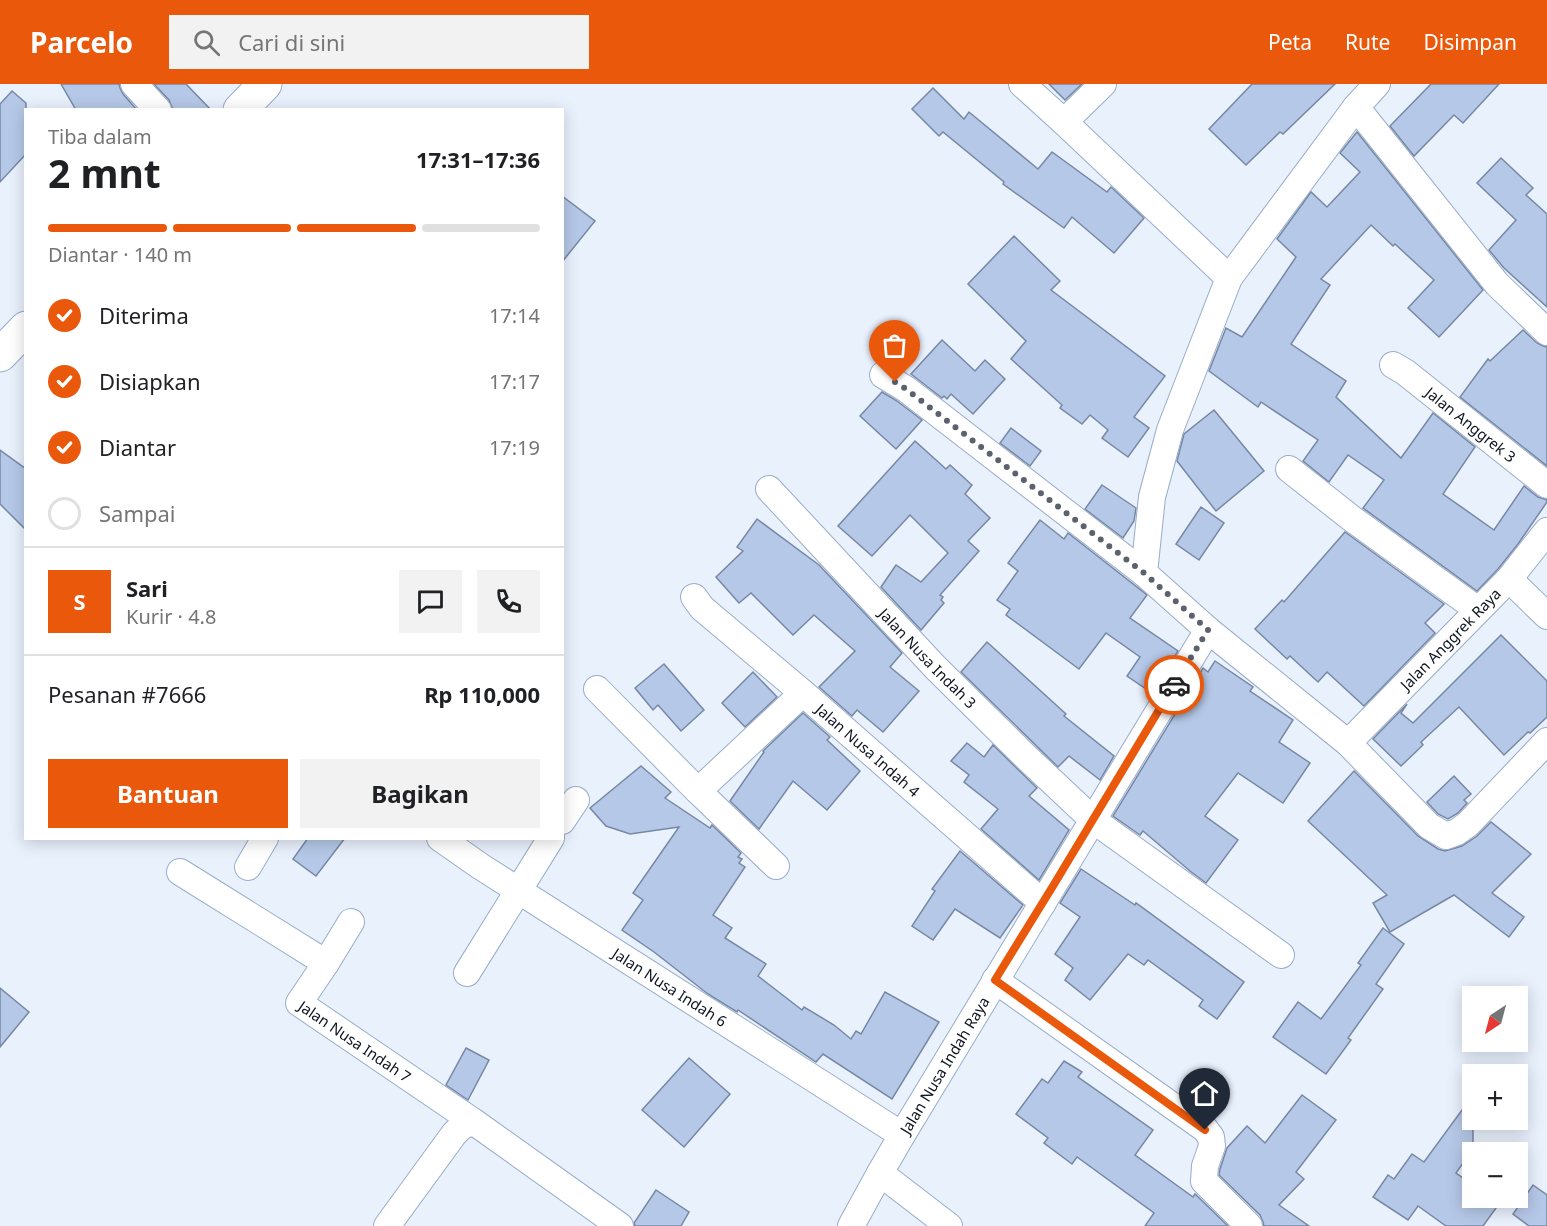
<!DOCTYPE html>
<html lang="id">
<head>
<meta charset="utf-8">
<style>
  :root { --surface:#fff; --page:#f2f2f2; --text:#202124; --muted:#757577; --line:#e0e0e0; --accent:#ea580c }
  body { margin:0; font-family:"Noto Sans",sans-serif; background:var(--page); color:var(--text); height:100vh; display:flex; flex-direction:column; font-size:22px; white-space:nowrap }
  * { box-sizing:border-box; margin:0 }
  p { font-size:20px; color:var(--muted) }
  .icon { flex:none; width:33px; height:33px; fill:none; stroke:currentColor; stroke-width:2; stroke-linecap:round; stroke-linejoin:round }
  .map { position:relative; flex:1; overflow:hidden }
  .panel { position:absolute; left:24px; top:24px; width:540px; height:732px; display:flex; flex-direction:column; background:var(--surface); border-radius:0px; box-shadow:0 3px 15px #0003 }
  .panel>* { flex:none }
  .needle { width:39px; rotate:216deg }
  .fabs { position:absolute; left:1462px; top:902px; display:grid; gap:12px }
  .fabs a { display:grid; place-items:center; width:66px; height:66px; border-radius:0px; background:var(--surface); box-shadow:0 3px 15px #0003; font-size:30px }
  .pin { position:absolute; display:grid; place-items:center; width:51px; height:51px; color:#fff; margin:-62px -26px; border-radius:50% 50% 50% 0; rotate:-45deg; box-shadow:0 0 6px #0007 }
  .pin .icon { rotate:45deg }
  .courier { position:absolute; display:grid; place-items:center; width:60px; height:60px; margin:-30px; border:4px solid #ea580c; border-radius:50%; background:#fff; color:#222; box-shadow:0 2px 8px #0007 }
  .head em { font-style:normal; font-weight:700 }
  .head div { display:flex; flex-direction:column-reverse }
  .head { display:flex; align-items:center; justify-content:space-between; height:102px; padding:0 24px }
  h1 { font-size:39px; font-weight:700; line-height:45px }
  .bar { display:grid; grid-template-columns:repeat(4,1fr); gap:9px 6px; align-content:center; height:72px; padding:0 24px }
  .bar i { height:8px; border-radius:4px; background:var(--line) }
  .bar .active { background:var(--accent) }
  .bar p { grid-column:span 4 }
  .line { display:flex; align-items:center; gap:15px; padding:0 24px; border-top:2px solid var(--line) }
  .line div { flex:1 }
  .round { display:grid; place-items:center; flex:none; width:63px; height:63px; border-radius:0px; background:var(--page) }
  ol { padding:0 24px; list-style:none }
  li { display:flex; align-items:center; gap:18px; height:66px }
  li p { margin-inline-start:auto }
  li .icon { padding:6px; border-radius:50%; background:var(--accent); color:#fff; stroke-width:4 }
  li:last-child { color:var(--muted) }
  li i { width:33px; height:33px; border:3px solid var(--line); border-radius:50% }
  .cta { display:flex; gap:12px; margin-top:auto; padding:12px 24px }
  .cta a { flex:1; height:69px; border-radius:0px; background:var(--accent); color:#fff; font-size:24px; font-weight:700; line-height:69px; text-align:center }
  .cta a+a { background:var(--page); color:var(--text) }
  header { display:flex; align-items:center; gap:36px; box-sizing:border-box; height:84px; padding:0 30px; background:var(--accent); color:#fff }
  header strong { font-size:28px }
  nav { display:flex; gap:33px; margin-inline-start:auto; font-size:21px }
  .search { width:420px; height:54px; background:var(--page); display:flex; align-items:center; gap:15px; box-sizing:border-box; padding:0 21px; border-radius:0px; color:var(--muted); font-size:22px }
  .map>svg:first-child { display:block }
</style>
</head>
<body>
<header>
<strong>Parcelo</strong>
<div class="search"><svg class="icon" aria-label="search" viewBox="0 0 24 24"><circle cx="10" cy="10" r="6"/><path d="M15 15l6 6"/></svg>Cari di sini</div>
<nav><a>Peta</a><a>Rute</a><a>Disimpan</a></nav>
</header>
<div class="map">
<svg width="1547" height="1142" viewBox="0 0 1547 1142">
  <rect width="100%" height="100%" fill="#e9f1fd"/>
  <g fill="#b5c8e7" stroke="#7688a4" stroke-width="1.5">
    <path d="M61,0H119L120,4L123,10L137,26H76Z"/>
    <path d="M154,0H186L211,26H173L169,16Z"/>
    <path d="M1049,0H1082L1065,16Z"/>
    <path d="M1252,0H1335L1283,50L1280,48L1246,81L1209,45Z"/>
    <path d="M1431,0H1499L1463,39L1454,31L1414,72L1390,42Z"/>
    <path d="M933,4L964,35L969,28L1038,85L1052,68L1107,108L1111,103L1144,134L1114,169L1072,133L1064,144L1003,100L1004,98L943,48L939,52L912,25Z"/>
    <path d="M12,7L26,19V70L0,98V20Z"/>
    <path d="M1357,48L1483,206L1439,253L1408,224L1434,196L1395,160L1393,162L1371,141L1321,195L1330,201L1291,260L1346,297L1336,313L1401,374L1433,329L1475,363L1443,410L1494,446L1524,402L1538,413L1547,416V418L1518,460L1498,485L1477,507L1363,424L1384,396L1348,371L1329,398L1303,377L1318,356L1261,318L1258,323L1209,287L1226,244L1242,253L1296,173L1277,155L1311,108L1327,123L1360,88L1340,69Z"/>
    <path d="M1501,74L1533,104L1526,111L1547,130V223L1504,184L1489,166L1516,136L1477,99Z"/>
    <path d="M562,112L595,137L562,178Z"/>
    <path d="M1014,152L1060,197L1051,206L1165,292L1134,333L1149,344L1128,373L1102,354L1108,346L1090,331L1082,340L1060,324L1062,321L1011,275L1026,257L968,200Z"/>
    <path d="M1523,246L1537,259L1543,262L1547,263V382L1460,313L1488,275L1490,277Z"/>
    <path d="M942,256L975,287L985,276L1005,295L973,330L951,310L947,315L944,312L942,314L911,290Z"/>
    <path d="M882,308L897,317L922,336L896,365L860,332Z"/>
    <path d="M1214,326L1264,387L1216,427L1177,377L1184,350Z"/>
    <path d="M1011,344L1041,367L1030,382L1000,359Z"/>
    <path d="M915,357L946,385L950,381L972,401L965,410L990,434L968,457L979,467L940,511L943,513L941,516L944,519L921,546L881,503L896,481L921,498L948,469L910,431L872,472L838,442Z"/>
    <path d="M0,366L26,385V446L0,420Z"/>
    <path d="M1102,401L1136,424L1134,437L1123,454L1085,425Z"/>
    <path d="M1201,423L1224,439L1199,476L1176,460Z"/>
    <path d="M757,435L819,481L902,569L890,583L919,607L883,648L857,626L852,632L819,603L855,567L814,531L793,551L751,509L739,519L716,493L743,467L737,463Z"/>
    <path d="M1040,436L1064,455L1068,449L1147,511L1130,534L1178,567L1152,609L1127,592L1140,573L1106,549L1079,585L1006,531L1010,525L997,516L1018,487L1008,479Z"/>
    <path d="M1345,448L1444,520L1425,539L1435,549L1364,622L1327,588L1318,598L1290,572L1287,575L1255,545L1282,516L1284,518Z"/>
    <path d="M1501,551L1547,597V633L1530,649L1528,648L1504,671L1459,623L1421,658L1423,661L1401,682L1373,655L1407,620L1401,629L1413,639Z"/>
    <path d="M987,558L1066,630L1064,632L1114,672L1100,696L1069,672L1058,683L961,588Z"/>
    <path d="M1215,577L1253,603L1250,607L1293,636L1279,658L1310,679L1283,719L1238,689L1205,732L1238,756L1206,799L1190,787L1143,747L1140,751L1113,732L1203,584L1208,588Z"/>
    <path d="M664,580L704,626L681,647L658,621L653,626L635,604Z"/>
    <path d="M753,588L777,613L745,643L722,619Z"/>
    <path d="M803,629L830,653L827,656L860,687L827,726L793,697L759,745L730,717L764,668L763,667Z"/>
    <path d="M967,659L984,673L993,661L1037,704L1029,712L1069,746L1039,796L981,745L998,725L964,698L969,691L951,677Z"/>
    <path d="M641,682L671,708L665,714L710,744L712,741L741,769L738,773L742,775L739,779L745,783L713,831L732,844L725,854L766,880L758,892L802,926L804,923L834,941L851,955L856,947L861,950L885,908L939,938L892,1015L823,970L816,978L738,926L737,928L708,910L654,868L622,846L643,816L633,809L679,743L630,750L606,742L590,724Z"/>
    <path d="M1354,687L1418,752L1438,765L1445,767L1462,762L1477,752L1491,738L1531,770L1492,809L1524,833L1509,853L1454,811L1390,848L1373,819L1387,811L1308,737Z"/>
    <path d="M1454,692L1471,710L1464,716L1467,719L1458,729L1448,735L1438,730L1427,718Z"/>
    <path d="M308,754H345L316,792L293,775Z"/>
    <path d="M960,767L1023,821L1000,854L955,825L933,856L912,842L935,807L932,805Z"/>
    <path d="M1081,785L1135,821L1136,819L1244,898L1217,935L1199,922L1203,916L1148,876L1144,881L1128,870L1090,916L1065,896L1073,884L1055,870L1080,833L1060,819Z"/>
    <path d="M1383,844L1404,860L1376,900L1383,905L1348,954L1351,956L1326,990L1273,953L1298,918L1321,935L1361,881L1358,879Z"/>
    <path d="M0,904L29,928L0,963Z"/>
    <path d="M466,964L489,976L468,1016L446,1001Z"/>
    <path d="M689,974L730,1010L684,1063L642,1026Z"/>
    <path d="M1064,977L1082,988L1078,993L1153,1046L1135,1071L1193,1113L1195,1110L1228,1142H1145L1154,1129L1077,1073L1072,1080L1044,1059L1048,1054L1016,1030L1042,995L1048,999Z"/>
    <path d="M1302,1011L1336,1036L1296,1088L1304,1095L1279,1121L1309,1142H1264L1263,1138L1260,1131L1219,1091L1220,1085L1227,1064L1247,1042L1265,1059Z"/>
    <path d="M1473,1011V1065L1456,1089L1473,1101V1113H1504L1483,1142H1446L1418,1122L1408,1136L1373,1113L1388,1091L1394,1095L1412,1070L1424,1078Z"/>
    <path d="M1533,1101L1547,1111V1142H1529L1513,1130Z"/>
    <path d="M656,1106L689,1128L681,1142H635L634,1139Z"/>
  </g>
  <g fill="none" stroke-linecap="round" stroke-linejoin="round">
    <defs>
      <g id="minor">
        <path d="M134,0L158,26"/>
        <path d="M1022,0L1064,38L1229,194"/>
        <path d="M1356,23L1497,200L1547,248"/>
        <path d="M1064,38L1103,0"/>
        <path id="s1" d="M1393,281L1405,288L1547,401"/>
        <path d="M883,291L906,305L1144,489L1208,546L1348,659L1429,742L1446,752L1457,748L1468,740L1547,657"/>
        <path d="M1289,385L1351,434L1478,526"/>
        <path id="s2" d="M769,405L935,583L1025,672L1093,736L1281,871"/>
        <path d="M1144,489L1152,413L1170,346L1229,194L1356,23L1377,0"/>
        <path d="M1509,495L1547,532"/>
        <path id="s3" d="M694,513L702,524L803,609L1043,819"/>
        <path d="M597,605L698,707L776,782"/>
        <path id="s4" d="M1348,659L1509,495L1547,447"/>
        <path d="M698,707L803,609"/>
        <path d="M562,737L576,716"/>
        <path id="s5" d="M440,754L480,782L902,1051"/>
        <path d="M248,783L265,754"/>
        <path id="s6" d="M180,788L326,879L299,919L474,1038"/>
        <path d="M326,879L351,838"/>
        <path d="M467,889L551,754"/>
        <path d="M995,896L1205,1045L1211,1053L1212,1062L1205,1082L1204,1097L1249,1142"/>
        <path d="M880,1089L949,1142"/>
        <path d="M387,1142L454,1050L462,1042L474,1038L620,1142"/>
        <path id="s7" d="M851,1142L880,1089L902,1051L1208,546"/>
      </g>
      <g id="tertiary">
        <path d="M240,26L265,0"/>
        <path d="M0,271L26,244"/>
      </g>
    </defs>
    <use href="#minor" stroke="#99acc9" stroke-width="28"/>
    <use href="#tertiary" stroke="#99acc9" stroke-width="35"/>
    <use href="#minor" stroke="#fff" stroke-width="26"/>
    <use href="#tertiary" stroke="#fff" stroke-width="33"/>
  </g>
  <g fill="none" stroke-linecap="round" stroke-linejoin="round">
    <path stroke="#5b616d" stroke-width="6" stroke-dasharray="0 10.8" d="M895,298L906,305L1144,489L1208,546L1174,601"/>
    <path stroke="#ea580c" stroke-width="8" d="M1174,601L1053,802L995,896L1205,1046"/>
  </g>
  <g text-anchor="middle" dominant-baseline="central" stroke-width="4.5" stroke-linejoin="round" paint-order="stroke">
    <g font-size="15" fill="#0e141f" stroke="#fff">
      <text stroke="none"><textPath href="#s1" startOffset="98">Jalan Anggrek 3</textPath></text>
      <text stroke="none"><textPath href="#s4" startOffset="146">Jalan Anggrek Raya</textPath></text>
      <text stroke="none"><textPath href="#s2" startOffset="232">Jalan Nusa Indah 3</textPath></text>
      <text stroke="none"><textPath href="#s3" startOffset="232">Jalan Nusa Indah 4</textPath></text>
      <text stroke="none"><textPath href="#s5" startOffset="274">Jalan Nusa Indah 6</textPath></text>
      <text stroke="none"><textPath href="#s6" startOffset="288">Jalan Nusa Indah 7</textPath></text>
      <text stroke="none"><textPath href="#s7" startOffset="186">Jalan Nusa Indah Raya</textPath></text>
    </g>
  </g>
</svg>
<div class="fabs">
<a><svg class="needle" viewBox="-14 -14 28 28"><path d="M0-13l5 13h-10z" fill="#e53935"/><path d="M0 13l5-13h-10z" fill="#757577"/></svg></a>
<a>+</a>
<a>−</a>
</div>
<div class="pin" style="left:895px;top:298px;background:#ea580c"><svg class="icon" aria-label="bag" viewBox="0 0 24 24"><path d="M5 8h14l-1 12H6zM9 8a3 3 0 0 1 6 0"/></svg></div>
<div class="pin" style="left:1205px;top:1046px;background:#1f2937"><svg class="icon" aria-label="home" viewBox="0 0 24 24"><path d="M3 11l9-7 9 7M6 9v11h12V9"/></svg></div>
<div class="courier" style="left:1174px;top:601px"><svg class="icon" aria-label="car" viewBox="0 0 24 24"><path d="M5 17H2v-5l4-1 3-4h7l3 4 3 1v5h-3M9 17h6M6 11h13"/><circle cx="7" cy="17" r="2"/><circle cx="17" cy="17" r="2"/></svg></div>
<section class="panel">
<div class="head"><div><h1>2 mnt</h1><p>Tiba dalam</p></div><em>17:31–17:36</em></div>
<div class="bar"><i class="active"></i><i class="active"></i><i class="active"></i><i></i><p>Diantar · 140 m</p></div>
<ol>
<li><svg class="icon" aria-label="check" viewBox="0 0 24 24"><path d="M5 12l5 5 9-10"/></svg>Diterima<p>17:14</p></li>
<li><svg class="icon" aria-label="check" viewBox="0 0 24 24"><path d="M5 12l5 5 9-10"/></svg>Disiapkan<p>17:17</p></li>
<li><svg class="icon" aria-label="check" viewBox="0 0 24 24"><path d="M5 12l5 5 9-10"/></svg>Diantar<p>17:19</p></li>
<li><i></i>Sampai</li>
</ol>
<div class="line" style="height:108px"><b class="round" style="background:var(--accent);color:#fff">S</b><div><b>Sari</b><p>Kurir · 4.8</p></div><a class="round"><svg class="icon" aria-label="chat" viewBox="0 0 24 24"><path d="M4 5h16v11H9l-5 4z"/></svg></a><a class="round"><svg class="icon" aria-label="phone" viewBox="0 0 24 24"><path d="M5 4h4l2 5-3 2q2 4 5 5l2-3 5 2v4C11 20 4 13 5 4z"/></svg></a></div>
<div class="line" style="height:78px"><div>Pesanan #7666</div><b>Rp 110,000</b></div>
<div class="cta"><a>Bantuan</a><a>Bagikan</a></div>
</section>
</div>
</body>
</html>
